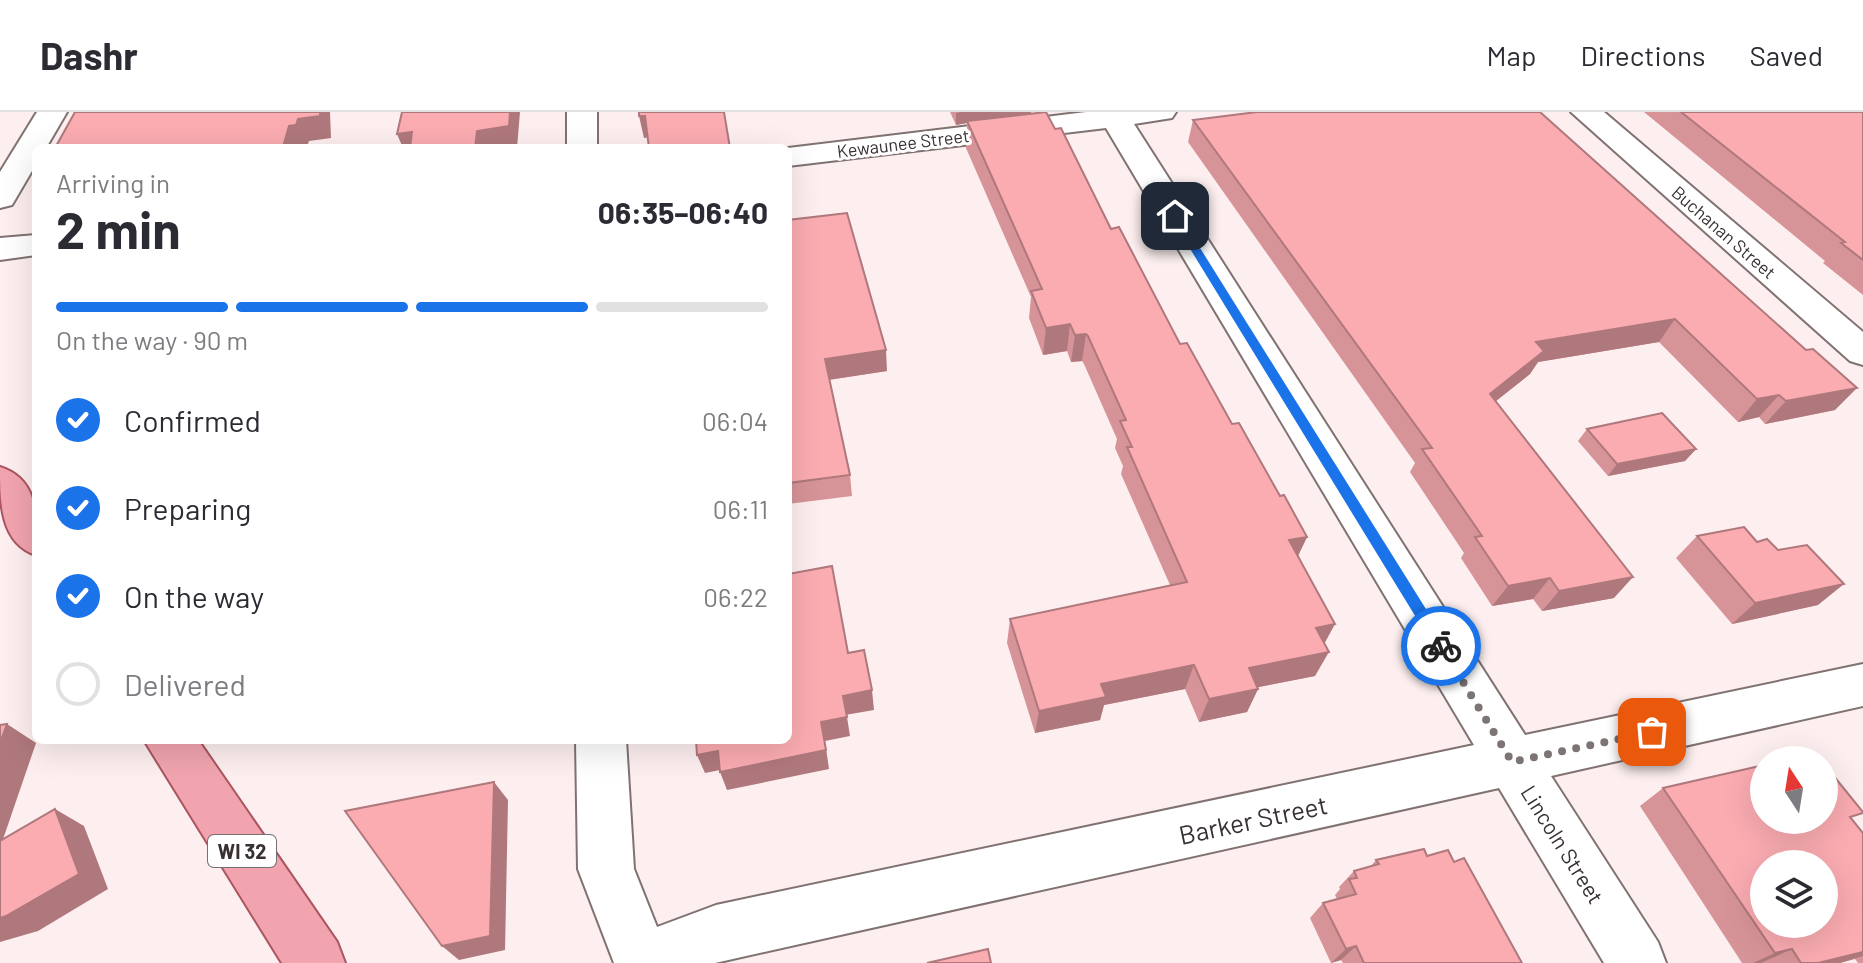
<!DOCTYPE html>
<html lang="en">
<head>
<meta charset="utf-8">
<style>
  :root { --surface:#fff; --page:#f7f7f7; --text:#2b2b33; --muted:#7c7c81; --line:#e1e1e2; --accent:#1a73e8 }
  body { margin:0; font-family:Barlow,sans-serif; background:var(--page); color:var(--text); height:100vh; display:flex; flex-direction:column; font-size:30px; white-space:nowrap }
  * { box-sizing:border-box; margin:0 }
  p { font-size:26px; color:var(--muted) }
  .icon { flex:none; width:44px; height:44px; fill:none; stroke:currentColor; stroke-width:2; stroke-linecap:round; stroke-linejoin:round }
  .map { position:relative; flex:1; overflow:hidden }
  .sheet { position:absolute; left:32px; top:32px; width:760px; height:600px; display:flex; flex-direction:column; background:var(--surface); border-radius:12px; box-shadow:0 8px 32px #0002 }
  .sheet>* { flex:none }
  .needle { width:52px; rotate:348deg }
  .fabs { position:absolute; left:1750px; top:634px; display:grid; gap:16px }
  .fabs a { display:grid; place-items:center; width:88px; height:88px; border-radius:50%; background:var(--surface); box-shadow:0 8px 32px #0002; font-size:40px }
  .pin { position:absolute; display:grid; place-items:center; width:68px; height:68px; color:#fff; margin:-34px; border-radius:16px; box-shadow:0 4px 12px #0006 }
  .courier { position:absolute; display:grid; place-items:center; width:80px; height:80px; margin:-40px; border:6px solid #1a73e8; border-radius:50%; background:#fff; color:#222; box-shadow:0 2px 10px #0007 }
  .headline em { font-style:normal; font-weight:700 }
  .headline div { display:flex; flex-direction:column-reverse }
  .headline { display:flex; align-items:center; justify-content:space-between; height:136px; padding:0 24px }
  h1 { font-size:52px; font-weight:700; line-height:60px }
  .bar { display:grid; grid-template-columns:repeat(4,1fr); gap:12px 8px; align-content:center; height:96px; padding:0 24px }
  .bar i { height:10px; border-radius:6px; background:var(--line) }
  .bar .active { background:var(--accent) }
  .bar p { grid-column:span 4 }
  ol { padding:0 24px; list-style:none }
  li { display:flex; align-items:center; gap:24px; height:88px }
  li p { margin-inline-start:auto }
  li .icon { padding:8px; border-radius:50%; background:var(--accent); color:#fff; stroke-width:4 }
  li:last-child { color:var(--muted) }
  li i { width:44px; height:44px; border:4px solid var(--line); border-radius:50% }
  header { display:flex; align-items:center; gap:48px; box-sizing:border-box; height:112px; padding:0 40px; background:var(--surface); border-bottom:2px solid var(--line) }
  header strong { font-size:38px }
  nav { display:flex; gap:44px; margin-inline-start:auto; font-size:28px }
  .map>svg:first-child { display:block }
</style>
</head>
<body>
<header>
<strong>Dashr</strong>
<nav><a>Map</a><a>Directions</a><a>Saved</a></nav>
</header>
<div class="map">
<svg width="1863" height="851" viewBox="0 0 1863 851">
  <rect width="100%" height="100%" fill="#fdefef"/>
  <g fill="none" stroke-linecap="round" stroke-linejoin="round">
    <defs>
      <g id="minor">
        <path d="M37,0H67L46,36H36V52L12,93L0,96V60Z"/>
        <rect x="567" y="0" width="30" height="36"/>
        <path d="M1086,0H1176L1172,6L1134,12L1525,623L1863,552V594L1551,664L1658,830L1666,851H1604L1499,676L715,851H614L578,757L576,628H626L634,757L657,815L716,793L1474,633L1106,16L788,54V36Z"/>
        <path d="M1571,0H1604L1863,220V253L1850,249Z"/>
        <path d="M36,123V143L0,148V126Z"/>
      </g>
      <g id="major">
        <path d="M0,355C41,368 36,408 36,443C0,431 0,390 0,355Z"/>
        <path d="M144,628H198L337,830L345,851H282Z"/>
      </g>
    </defs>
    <use href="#minor" stroke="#817272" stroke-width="4"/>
    <use href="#major" stroke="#aa5560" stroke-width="4"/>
    <use href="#minor" fill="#fff" fill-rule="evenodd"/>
    <use href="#major" fill="#f1a4ae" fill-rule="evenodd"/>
  </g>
  <g fill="#d79498">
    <path d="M950,0H1031L1111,117L1180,232L1232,312L1307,425L1298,444L1324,532L1315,564L1258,575V577L1247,600L1199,610L1185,577L1104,593L1100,608L1035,621L1007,531L1010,507L1170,473L1121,362L1123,354L1115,336L1117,327L1084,252L1082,249L1071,250L1067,239L1043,243L1029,206L1031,185L966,36L967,11L956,13Z"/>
    <path d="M1540,0L1835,298L1765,312L1759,305L1738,310L1659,230L1538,250L1530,262L1496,289L1614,486L1542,499L1533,487L1492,494L1461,446L1464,441L1410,360L1415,351L1188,30L1193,8Z"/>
    <path d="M1644,0H1863V183L1823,151L1825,149Z"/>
    <path d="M788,108L887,259L829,268L850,363L852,384L788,392Z"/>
    <path d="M1587,317L1696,337L1685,349L1608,364L1578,329Z"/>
    <path d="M1697,424L1757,430L1778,438L1818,493L1732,512L1676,446Z"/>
    <path d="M1663,676L1852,708L1863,721V851H1858L1855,847L1840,851H1742L1640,694Z"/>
    <path d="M1427,744L1454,750L1522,851H1343L1341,848L1331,851L1310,806L1323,791L1337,787L1335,783L1340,777L1339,775L1354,759L1370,755L1376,748Z"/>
  </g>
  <g fill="#af787c">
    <path d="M320,0H330L331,26L309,29L307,35L301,36H276L289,14L298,7Z"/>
    <path d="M510,0H520L517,36H475L477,19Z"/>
    <path d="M961,0H1031V4L967,9V11L956,13V1Z"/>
    <path d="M639,4H645L650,25L644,26Z"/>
    <path d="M412,20L419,36H403L397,22Z"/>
    <path d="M1675,207L1659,230L1538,250L1530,262L1477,304L1490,282L1536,230Z"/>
    <path d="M1070,212L1067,239L1043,243L1046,216Z"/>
    <path d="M1086,222L1082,249L1071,250L1075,223Z"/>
    <path d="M886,238L887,259L827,268L825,247Z"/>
    <path d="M1857,276L1835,298L1765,312L1786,289Z"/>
    <path d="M1779,283L1759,305L1738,310L1757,287Z"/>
    <path d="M1696,337L1685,349L1608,364L1617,352Z"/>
    <path d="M1307,425L1295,450L1289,428Z"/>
    <path d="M1633,465L1614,486L1542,499L1559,479Z"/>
    <path d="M1550,466L1533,487L1492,494L1508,474Z"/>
    <path d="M1844,472L1818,493L1732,512L1755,491Z"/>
    <path d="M1335,512L1322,536L1316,516Z"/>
    <path d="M1329,540L1315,564L1238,579L1249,556Z"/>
    <path d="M1194,553L1185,577L1104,593L1100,608L1035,621L1039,599L1101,572Z"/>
    <path d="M1258,577L1247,600L1199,610L1209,587Z"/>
    <path d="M872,578L874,598L845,603L843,584Z"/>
    <path d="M847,605L850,624L825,629L829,657L727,678L720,660L821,610Z"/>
    <path d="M7,612L36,631L0,736V631Z"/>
    <path d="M718,639L725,657L705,661L697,643Z"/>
    <path d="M494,670L508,688L505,838L459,848L442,834Z"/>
    <path d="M55,697L84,714L108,777L38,819L0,830V806Z"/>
    <path d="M1356,834L1341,848L1331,851L1346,837Z"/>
    <path d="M1792,837L1761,851H1753L1775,841Z"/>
    <path d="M1863,840V844L1840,851H1818Z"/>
  </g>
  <g fill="#faacb1" stroke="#af787c" stroke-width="2" fill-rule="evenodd">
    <path d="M75,0H320V4L298,7L296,13L289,14L283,35L55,36Z"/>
    <path d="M402,0H510L509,14L477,19L475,36H410L412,20L397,22Z"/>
    <path d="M639,0H724L730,36H649L645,4H639Z"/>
    <path d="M1046,0L1055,17L1061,16L1111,117L1119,115L1180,232L1187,231L1232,312L1239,311L1280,384L1284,383L1307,425L1289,428L1335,512L1316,516L1329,540L1249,556L1258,577L1209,587L1194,553L1101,572L1106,585L1039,599L1010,507L1187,470L1127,335H1132L1120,309L1126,308L1088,224L1086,222L1075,223L1070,212L1046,216L1031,179L1042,177L967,9Z"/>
    <path d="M1257,0H1540L1806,238L1813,237L1857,276L1786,289L1779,283L1757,287L1675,207L1536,230L1544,239L1490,282L1633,465L1559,479L1550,466L1508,474L1475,425L1482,424L1422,337L1432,336L1193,8Z"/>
    <path d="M1681,0H1863V148L1841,131L1845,130Z"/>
    <path d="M847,101L886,238L825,247L850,363L788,371V108Z"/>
    <path d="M1662,301L1696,337L1617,352L1587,317Z"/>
    <path d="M1744,415L1757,430L1767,427L1778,438L1807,433L1844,472L1755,491L1697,424Z"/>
    <path d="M832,454L848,541L864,538L872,578L843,584L847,605L821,610L826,638L720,660L718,639L697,643L696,628H788V462Z"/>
    <path d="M7,612L0,631V613Z"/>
    <path d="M1816,641L1821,648H1787Z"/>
    <path d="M1824,652L1863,700V701L1850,705L1863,721V840L1818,851H1801L1792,837L1775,841L1663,676L1764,653V708H1824ZM1764,752H1824V812H1764Z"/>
    <path d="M494,670L490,824L442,834L345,699Z"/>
    <path d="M55,697L79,762L6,804L0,806V729Z"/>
    <path d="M1424,737L1427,744L1448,738L1454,750L1464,746L1522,851H1364L1356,834L1346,837L1323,791L1356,782L1349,767L1357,766L1354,759L1379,752L1376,748Z"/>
    <path d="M988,837L991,851H927Z"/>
  </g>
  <path fill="#1a73e8" d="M1175,101L1180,104L1446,529V538H1436L1170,104Z"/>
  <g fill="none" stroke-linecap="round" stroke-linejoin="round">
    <path stroke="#7d7474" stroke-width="8" stroke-dasharray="0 14.4" d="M1441,534L1512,650L1652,620"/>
  </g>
  <g text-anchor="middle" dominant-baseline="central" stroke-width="6" stroke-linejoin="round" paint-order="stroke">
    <g font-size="18" fill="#383132" stroke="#fff">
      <text transform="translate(903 31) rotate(-7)">Kewaunee Street</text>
      <text transform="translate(1724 120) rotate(41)">Buchanan Street</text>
    </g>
    <rect fill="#fff" stroke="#746f70" stroke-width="2" x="208" y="723" width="68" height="32" rx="6"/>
    <g font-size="20" font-weight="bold" fill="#383132">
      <text x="242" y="739">WI 32</text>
    </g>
    <g font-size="22" fill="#383132" stroke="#fff">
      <text transform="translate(1563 732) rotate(58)">Lincoln Street</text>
    </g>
    <g font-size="26" fill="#383132" stroke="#fff">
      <text transform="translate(1253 707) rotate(-12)">Barker Street</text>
    </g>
  </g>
</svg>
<div class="fabs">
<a><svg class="needle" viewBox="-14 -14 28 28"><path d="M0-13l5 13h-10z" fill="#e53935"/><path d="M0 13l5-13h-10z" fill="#7c7c81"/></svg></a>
<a><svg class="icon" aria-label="layers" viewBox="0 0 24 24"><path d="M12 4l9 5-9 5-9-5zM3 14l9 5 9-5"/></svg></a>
</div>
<div class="pin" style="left:1652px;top:620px;background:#ea580c"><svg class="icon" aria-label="bag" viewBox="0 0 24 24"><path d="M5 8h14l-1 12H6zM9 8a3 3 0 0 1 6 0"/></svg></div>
<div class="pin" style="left:1175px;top:104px;background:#1f2937"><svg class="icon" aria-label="home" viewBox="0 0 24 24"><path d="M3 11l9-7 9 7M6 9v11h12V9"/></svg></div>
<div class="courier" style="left:1441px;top:534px"><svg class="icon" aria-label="bike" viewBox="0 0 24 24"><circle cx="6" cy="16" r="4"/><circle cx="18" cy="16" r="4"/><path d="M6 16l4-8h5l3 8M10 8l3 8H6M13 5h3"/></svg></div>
<section class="sheet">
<div class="headline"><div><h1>2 min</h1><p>Arriving in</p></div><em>06:35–06:40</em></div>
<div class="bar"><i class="active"></i><i class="active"></i><i class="active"></i><i></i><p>On the way · 90 m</p></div>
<ol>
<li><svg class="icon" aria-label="check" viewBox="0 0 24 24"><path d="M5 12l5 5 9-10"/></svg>Confirmed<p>06:04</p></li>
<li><svg class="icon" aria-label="check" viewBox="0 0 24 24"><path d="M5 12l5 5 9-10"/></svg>Preparing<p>06:11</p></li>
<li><svg class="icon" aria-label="check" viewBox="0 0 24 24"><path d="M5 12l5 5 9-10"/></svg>On the way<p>06:22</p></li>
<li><i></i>Delivered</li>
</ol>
</section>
</div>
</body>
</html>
